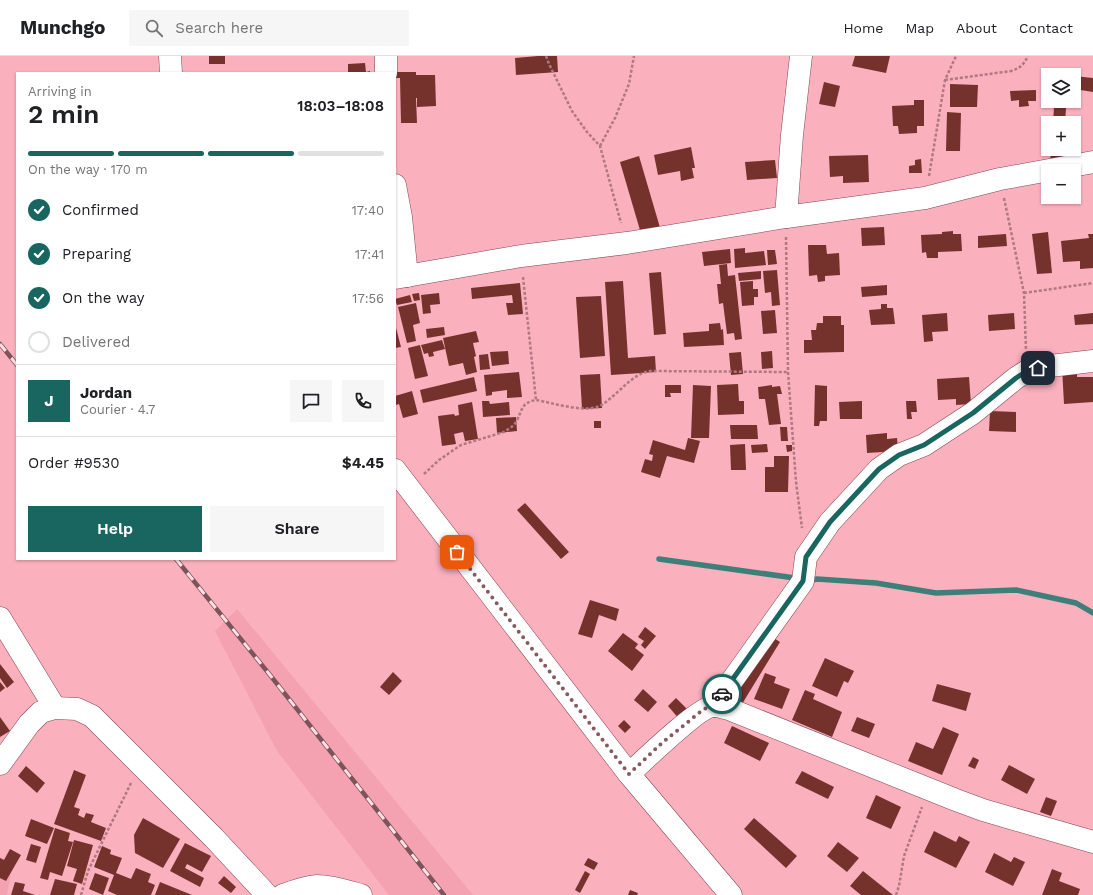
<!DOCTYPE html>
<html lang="en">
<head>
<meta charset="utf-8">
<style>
  :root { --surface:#fff; --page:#f6f6f6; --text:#202124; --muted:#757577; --line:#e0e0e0; --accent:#19655f }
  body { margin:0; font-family:"Work Sans",sans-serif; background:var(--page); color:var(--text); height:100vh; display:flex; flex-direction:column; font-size:15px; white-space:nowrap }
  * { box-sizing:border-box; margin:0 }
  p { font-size:13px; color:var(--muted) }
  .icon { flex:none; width:22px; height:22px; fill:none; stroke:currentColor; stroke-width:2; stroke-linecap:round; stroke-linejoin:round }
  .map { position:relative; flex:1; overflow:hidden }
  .side { position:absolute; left:16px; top:16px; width:380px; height:488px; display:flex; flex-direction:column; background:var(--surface); border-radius:0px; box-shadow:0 1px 3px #0004 }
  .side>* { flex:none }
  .buttons { position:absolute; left:1041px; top:12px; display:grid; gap:8px }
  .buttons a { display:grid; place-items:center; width:40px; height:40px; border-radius:0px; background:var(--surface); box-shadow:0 1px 3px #0004; font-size:20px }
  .pin { position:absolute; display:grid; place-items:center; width:34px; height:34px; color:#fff; margin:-17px; border-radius:8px; box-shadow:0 2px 6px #0006 }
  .courier { position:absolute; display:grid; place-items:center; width:40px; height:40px; margin:-20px; border:3px solid #19655f; border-radius:50%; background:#fff; color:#222; box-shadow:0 1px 5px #0007 }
  .headline em { font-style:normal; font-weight:600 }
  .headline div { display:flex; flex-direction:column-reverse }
  .headline { display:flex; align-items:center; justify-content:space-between; height:68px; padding:0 12px }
  h1 { font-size:26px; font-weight:600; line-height:30px }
  .bar { display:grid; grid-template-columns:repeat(4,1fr); gap:6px 4px; align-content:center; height:48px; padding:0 12px }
  .bar i { height:5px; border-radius:3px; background:var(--line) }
  .bar .current { background:var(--accent) }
  .bar p { grid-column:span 4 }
  .line { display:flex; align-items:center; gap:10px; padding:0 12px; border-top:1px solid var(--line) }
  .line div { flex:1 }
  .round { display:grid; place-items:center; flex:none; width:42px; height:42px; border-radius:0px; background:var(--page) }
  ol { padding:0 12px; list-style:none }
  li { display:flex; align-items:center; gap:12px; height:44px }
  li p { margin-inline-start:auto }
  li .icon { padding:4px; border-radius:50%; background:var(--accent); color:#fff; stroke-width:4 }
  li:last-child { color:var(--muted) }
  li i { width:22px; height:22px; border:2px solid var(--line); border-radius:50% }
  .action { display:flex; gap:8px; margin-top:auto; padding:8px 12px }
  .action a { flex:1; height:46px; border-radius:0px; background:var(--accent); color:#fff; font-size:16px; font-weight:600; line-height:46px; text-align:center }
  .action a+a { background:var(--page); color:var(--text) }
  header { display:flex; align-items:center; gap:24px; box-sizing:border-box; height:56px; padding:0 20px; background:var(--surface); border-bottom:1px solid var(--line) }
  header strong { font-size:19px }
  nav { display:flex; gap:22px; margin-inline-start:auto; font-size:14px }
  .search { width:280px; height:36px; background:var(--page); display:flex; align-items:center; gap:10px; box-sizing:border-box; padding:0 14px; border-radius:0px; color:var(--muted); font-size:15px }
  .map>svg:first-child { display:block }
</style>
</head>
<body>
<header>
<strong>Munchgo</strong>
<div class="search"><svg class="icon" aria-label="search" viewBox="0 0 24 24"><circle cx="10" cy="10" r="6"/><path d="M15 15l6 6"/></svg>Search here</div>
<nav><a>Home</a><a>Map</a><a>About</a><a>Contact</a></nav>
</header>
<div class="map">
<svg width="1093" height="839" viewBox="0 0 1093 839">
  <rect width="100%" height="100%" fill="#fbb0be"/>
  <g fill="#f4a2b2">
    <path d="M237,553L473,839H389L277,695L215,575Z"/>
    <path d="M0,801L13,807L7,839H0Z"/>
  </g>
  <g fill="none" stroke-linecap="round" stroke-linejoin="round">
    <g stroke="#3e7f7a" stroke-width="5.5">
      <path d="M659,503L795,522L799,524"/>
      <path d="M807,525L817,523L876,527L936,537L1016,534L1076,547L1093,557"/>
    </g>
  </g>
  <g fill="#75322c">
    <rect x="209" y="0" width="16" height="8"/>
    <path d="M538,0H557L558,16L516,19L515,2Z"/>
    <path d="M855,0H890L886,17L852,10Z"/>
    <path d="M365,7L366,16L370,15V17H348V8Z"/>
    <path d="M395,16H416V19H435L436,50L417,51V42H416L417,67H401L400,22H395Z"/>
    <path d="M1074,20L1093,22V36L1074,33Z"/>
    <path d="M824,26L840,30L835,51L819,48Z"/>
    <path d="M950,28L978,29L977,51H950Z"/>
    <path d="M1036,34V45H1028L1029,50L1019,51V44L1011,45L1010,35Z"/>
    <path d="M914,44H924V70H917V77L899,78L898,70H893L892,50L914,49Z"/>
    <path d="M1054,51L1066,52L1065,67H1053Z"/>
    <path d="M947,56L961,57L960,95H946Z"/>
    <path d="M691,91L695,112H692L694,122L681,125L680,115L658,119L654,99Z"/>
    <path d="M1051,93H1063L1062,109L1050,108Z"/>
    <path d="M868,99L869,126L843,127V120L830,121L829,100Z"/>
    <path d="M639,100L661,175L642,181L620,106Z"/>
    <path d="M921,103L922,117H909V110L915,109V104Z"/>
    <path d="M775,104L777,122L747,124L745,106Z"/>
    <path d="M884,171L885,189L862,190L861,172Z"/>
    <path d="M953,175V178H961L962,195L938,196V202H927L926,196L922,197L921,179L942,178V176Z"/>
    <path d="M1048,176L1052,217L1037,218L1032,178Z"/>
    <path d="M1006,178L1007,190L978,192V180Z"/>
    <path d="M1088,178H1093V212L1080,213V205L1063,206L1061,185L1089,182Z"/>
    <path d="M808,189H826L827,198L839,197L840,219L825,220V225L818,226L817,219L809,220Z"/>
    <path d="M745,192V197L764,195L766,209L735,212L734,193Z"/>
    <path d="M730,193L731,207L704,210L702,196Z"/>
    <path d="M767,194H775L777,208L768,209Z"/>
    <path d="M727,208L728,220L735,219L742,283L735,284L734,277L727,278L723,247L719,248L717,228H721L719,209Z"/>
    <path d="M777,214L780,249L772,250L771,236L765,237L763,215Z"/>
    <path d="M761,215V223L739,225L738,217Z"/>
    <path d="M661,216L666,278L654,279L649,217Z"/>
    <path d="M623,225L628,302L655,300L656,316L611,319L605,226Z"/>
    <path d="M753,225V233H758V241H754V249L742,250L740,226Z"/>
    <path d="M520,227L523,258L508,259L506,247H513L512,239L472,243L471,232Z"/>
    <path d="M887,229V239L862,241L861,231Z"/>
    <path d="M419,237L420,244L414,245L412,238Z"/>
    <path d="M439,237L440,248L430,249L431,257L423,258L421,239Z"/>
    <path d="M410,239L412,246L397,249L395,243Z"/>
    <path d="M601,240L605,300L580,302L576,241Z"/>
    <path d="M416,247L420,267L413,269L416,285L407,287L398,251Z"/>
    <path d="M881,248H887V252H893L895,268L871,269L869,254L881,253Z"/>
    <path d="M775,254L777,277L763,278L761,255Z"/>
    <path d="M947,257L948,275L932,276L933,285L924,286L922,259Z"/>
    <path d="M1014,257L1015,273L989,275L988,259Z"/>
    <path d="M1093,257V268L1075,269L1074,259Z"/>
    <path d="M823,260H841V269H844V296L804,297V284H812L811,274H816L817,267H823Z"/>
    <path d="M720,267L721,274L723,273L724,289L684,291L683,277L709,275V268Z"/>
    <path d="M395,268L401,291L395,292Z"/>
    <path d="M444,271L445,279L427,282L426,273Z"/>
    <path d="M476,275L479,286L473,287L476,300L474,301L477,316L466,319L463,307L449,310L443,282Z"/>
    <path d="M442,284L445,293L433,296L434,300L429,301L428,297L424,298L421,289Z"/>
    <path d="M420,289L428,320L415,323L408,292Z"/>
    <path d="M508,295L509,308L492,310L490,296Z"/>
    <path d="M772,295L773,312L762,313L761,296Z"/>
    <path d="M741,296L743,318L731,319L729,297Z"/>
    <path d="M488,298L490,313L480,314L479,299Z"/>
    <path d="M1062,311H1077V321H1093V346L1064,348Z"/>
    <path d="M519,316L522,341L507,342V334L492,336V339L486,340L484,319Z"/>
    <path d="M600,318L602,352L582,353L580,319Z"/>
    <path d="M474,321L477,335L423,347L420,334Z"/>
    <path d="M969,321L971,348L956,349V343L938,344L937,323Z"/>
    <path d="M738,328L739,345H744V358L718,359L717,329Z"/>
    <path d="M665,329H681V337H670L671,341H665Z"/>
    <path d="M693,329L711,330L709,382H691Z"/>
    <path d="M772,329V331L780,330L782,338H777L781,368L769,369L765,343H759L758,331Z"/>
    <path d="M815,329L827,330V365H820L819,370H814Z"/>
    <path d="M412,335L418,358L403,362L399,348L396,349L395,340Z"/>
    <path d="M482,345H489L490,348L509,346L510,359L483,361Z"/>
    <path d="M862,345V363H840L839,346Z"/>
    <path d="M906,345H916L917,356H911L912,363H907Z"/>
    <path d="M472,346L478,383L465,385L463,376L454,378L456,388L442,390L438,360L454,358L455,360L459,359L458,349Z"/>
    <path d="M990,355L1016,356V376L989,375Z"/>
    <path d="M516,361L517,375L497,377L496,362Z"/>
    <rect x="594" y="365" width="7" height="7"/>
    <path d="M730,369H757L758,383H731Z"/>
    <path d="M780,371H787L788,385H781Z"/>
    <path d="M887,377V383L897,382L898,395L867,397L866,379Z"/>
    <path d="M688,382L700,385L694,407L667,400L660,422L641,416L645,403L652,405L653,399L649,398L653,384L685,394Z"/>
    <path d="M745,388L746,414H731L730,389Z"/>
    <path d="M767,388L768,396L752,397L751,389Z"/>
    <path d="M786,389H792V395L787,396Z"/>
    <path d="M774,400H789L788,436H765V411H774Z"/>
    <path d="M525,447L569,496L561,503L517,454Z"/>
    <path d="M590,544L619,553L616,565L599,559L592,582L578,578Z"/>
    <path d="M645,571L656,580L645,593L641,589L644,585L638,581Z"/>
    <path d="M623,577L638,588L635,592L644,599L632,615L608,595Z"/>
    <path d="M769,579L780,586L742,648L732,641Z"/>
    <path d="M825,602L854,615L848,627L844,625L837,641L812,630Z"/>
    <path d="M0,608L14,626L7,632L0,622Z"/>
    <path d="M393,616L402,625L389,639L380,631Z"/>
    <path d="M765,617L776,621L774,627L790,633L782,653L754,643Z"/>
    <path d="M0,626L5,632L0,636Z"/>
    <path d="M937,628L971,637L966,655L932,645Z"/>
    <path d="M643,633L657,646L648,656L634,644Z"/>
    <path d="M805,634L815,638L813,643L842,656L832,681L792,664Z"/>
    <path d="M676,642L690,656L680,664L668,650Z"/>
    <path d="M0,661L10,675L0,681Z"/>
    <path d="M857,661L875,668L869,682L851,675Z"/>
    <path d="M624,664L631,671L625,677L618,670Z"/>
    <path d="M732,670L769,687L760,705L724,687Z"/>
    <path d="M943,671L959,678L942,719L908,705L916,686L933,693Z"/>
    <path d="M973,701L979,704L975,713L968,710Z"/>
    <path d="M1009,709L1035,723L1027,738L1001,724Z"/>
    <path d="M26,710L45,727L37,737L18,720Z"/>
    <path d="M74,714L86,719L74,751L80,753L78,759L84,762L86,757L94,759L91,766L106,772L101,785L54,768Z"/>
    <path d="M802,715L834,731L828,743L795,727Z"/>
    <path d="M876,739L901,751L891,773L866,762Z"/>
    <path d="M1046,741L1057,745L1051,760L1040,756Z"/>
    <path d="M143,762L180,783L163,812L135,797L134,779Z"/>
    <path d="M754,762L797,800L786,812L744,773Z"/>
    <path d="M31,763L54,772L47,788L25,780Z"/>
    <path d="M55,772L70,777L68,785L73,786L62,820L50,816L48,824L40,822Z"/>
    <path d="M934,775L956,786L959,780L970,786L956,812L924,796Z"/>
    <path d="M74,784L93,789L82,828L73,825L77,813L67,810Z"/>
    <path d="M838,786L859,802L847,816L827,800Z"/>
    <path d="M185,787L211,800L202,816L187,808L185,812L204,822L200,831L170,815Z"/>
    <path d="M31,788L41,791L36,807L26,804Z"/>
    <path d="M102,790L111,794L110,798L122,802L116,817L131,823L136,812L151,818L148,826L155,829L151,839H117L108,835L114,819L94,811Z"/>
    <path d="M10,793L21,799L6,825L0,822V802L4,804Z"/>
    <path d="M994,797L1011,806L1014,801L1025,806L1013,830L985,816Z"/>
    <path d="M588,802L598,807L594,814L584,809Z"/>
    <path d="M1052,813L1062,817L1059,825L1080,833L1078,839H1042Z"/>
    <path d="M585,815L590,818L580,837L575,834Z"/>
    <path d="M863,815L893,839H861L850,830Z"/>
    <path d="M95,817L109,822L103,839L89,833Z"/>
    <path d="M224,820L236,831L231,837L218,827Z"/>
    <path d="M55,823L77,828L74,839H50Z"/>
    <path d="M15,826L25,828L23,835L35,839H11Z"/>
    <path d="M160,826L192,839H155Z"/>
    <path d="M630,834L638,837L637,839H628Z"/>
  </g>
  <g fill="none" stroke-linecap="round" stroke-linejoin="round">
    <defs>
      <g id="minor">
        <path d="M170,0L171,17"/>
        <path d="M386,17V0"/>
        <path d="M395,129L401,161L407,220"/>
        <path d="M786,161L792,79L801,0"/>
        <path d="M395,222L521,200L627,187L786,161L925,142L1000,123L1093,106"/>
        <path d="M395,414L629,718L731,839"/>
        <path d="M0,562L55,652"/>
        <path d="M714,650L803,525L806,501L830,466L879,413L899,399L924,389L973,357L1016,322L1027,315L1050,310L1093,305"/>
        <path d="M0,708L29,668L41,656L55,652L77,653L92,660L214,782L267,839"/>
        <path d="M629,718C642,706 700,650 714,650C718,650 724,652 729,653L956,744L983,754L1093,786"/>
        <path d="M283,839C294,835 305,831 317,830C331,830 347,835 361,839"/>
      </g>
    </defs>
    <use href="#minor" stroke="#854553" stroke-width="23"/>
    <g stroke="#b07882" stroke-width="2.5" stroke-dasharray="3 2" stroke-linecap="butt">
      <path d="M546,0L549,8L572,55L587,76L600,90L621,167"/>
      <path d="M945,24L1011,15C1021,12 1023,9 1028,0"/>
      <path d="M600,90L615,62L629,28L634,0"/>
      <path d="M929,120L945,24L956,0"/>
      <path d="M1004,142L1024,237L1026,294"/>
      <path d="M786,181L788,316L796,426L802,472"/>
      <path d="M523,221L536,344"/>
      <path d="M1024,237L1093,227"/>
      <path d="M424,418L439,404L461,389L504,376C508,373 513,371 516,366C523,354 520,347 536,344C553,347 581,356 597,351C603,349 607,345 612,341C624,331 634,318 650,315L788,316"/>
      <path d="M81,839L88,815L131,727"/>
      <path d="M896,839L899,830L904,800L922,751"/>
    </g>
    <use href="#minor" stroke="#fff" stroke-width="22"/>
    <defs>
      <g id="rail">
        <path d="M0,288L17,309"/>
        <path d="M176,503L270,619L444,839"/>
      </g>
    </defs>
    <use href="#rail" stroke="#7e545b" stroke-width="4.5"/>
    <use href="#rail" stroke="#ffdfe4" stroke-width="3" stroke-dasharray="9" stroke-linecap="butt"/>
  </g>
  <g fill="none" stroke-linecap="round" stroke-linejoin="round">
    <path stroke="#875a62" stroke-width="4" stroke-dasharray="0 7.2" d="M457,496L629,718L663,686L704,653L714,650L722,638"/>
    <path stroke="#19655f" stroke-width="5" d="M722,638L803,525L806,501L830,466L879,413L899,399L924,389L973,357L1016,322L1027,315L1038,312"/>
  </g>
</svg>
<div class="buttons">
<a><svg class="icon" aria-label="layers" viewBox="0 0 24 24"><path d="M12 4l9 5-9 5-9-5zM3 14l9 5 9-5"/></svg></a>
<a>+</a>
<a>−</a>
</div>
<div class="pin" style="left:457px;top:496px;background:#ea580c"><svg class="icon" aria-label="bag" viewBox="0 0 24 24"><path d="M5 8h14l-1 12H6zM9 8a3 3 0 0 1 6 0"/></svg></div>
<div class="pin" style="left:1038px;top:312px;background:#1f2937"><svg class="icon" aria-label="home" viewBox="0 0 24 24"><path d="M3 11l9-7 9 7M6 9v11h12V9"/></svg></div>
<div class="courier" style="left:722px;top:638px"><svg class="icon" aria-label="car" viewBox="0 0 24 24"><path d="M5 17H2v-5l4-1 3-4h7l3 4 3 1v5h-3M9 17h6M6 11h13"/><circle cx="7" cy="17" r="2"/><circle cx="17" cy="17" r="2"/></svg></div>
<section class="side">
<div class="headline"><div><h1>2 min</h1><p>Arriving in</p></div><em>18:03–18:08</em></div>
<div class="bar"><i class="current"></i><i class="current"></i><i class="current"></i><i></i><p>On the way · 170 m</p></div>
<ol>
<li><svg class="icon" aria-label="check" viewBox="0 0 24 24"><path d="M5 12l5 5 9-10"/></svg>Confirmed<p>17:40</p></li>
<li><svg class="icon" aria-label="check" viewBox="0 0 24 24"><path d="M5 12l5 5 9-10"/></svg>Preparing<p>17:41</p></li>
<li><svg class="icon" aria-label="check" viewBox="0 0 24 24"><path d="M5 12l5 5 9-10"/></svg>On the way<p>17:56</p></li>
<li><i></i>Delivered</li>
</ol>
<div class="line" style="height:72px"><b class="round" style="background:var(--accent);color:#fff">J</b><div><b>Jordan</b><p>Courier · 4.7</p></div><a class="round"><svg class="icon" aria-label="chat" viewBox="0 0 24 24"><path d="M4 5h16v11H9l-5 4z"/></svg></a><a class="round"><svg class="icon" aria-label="phone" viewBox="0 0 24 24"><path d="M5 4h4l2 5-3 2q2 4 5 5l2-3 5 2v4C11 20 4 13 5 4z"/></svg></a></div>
<div class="line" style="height:52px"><div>Order #9530</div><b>$4.45</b></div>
<div class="action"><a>Help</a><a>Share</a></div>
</section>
</div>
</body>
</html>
